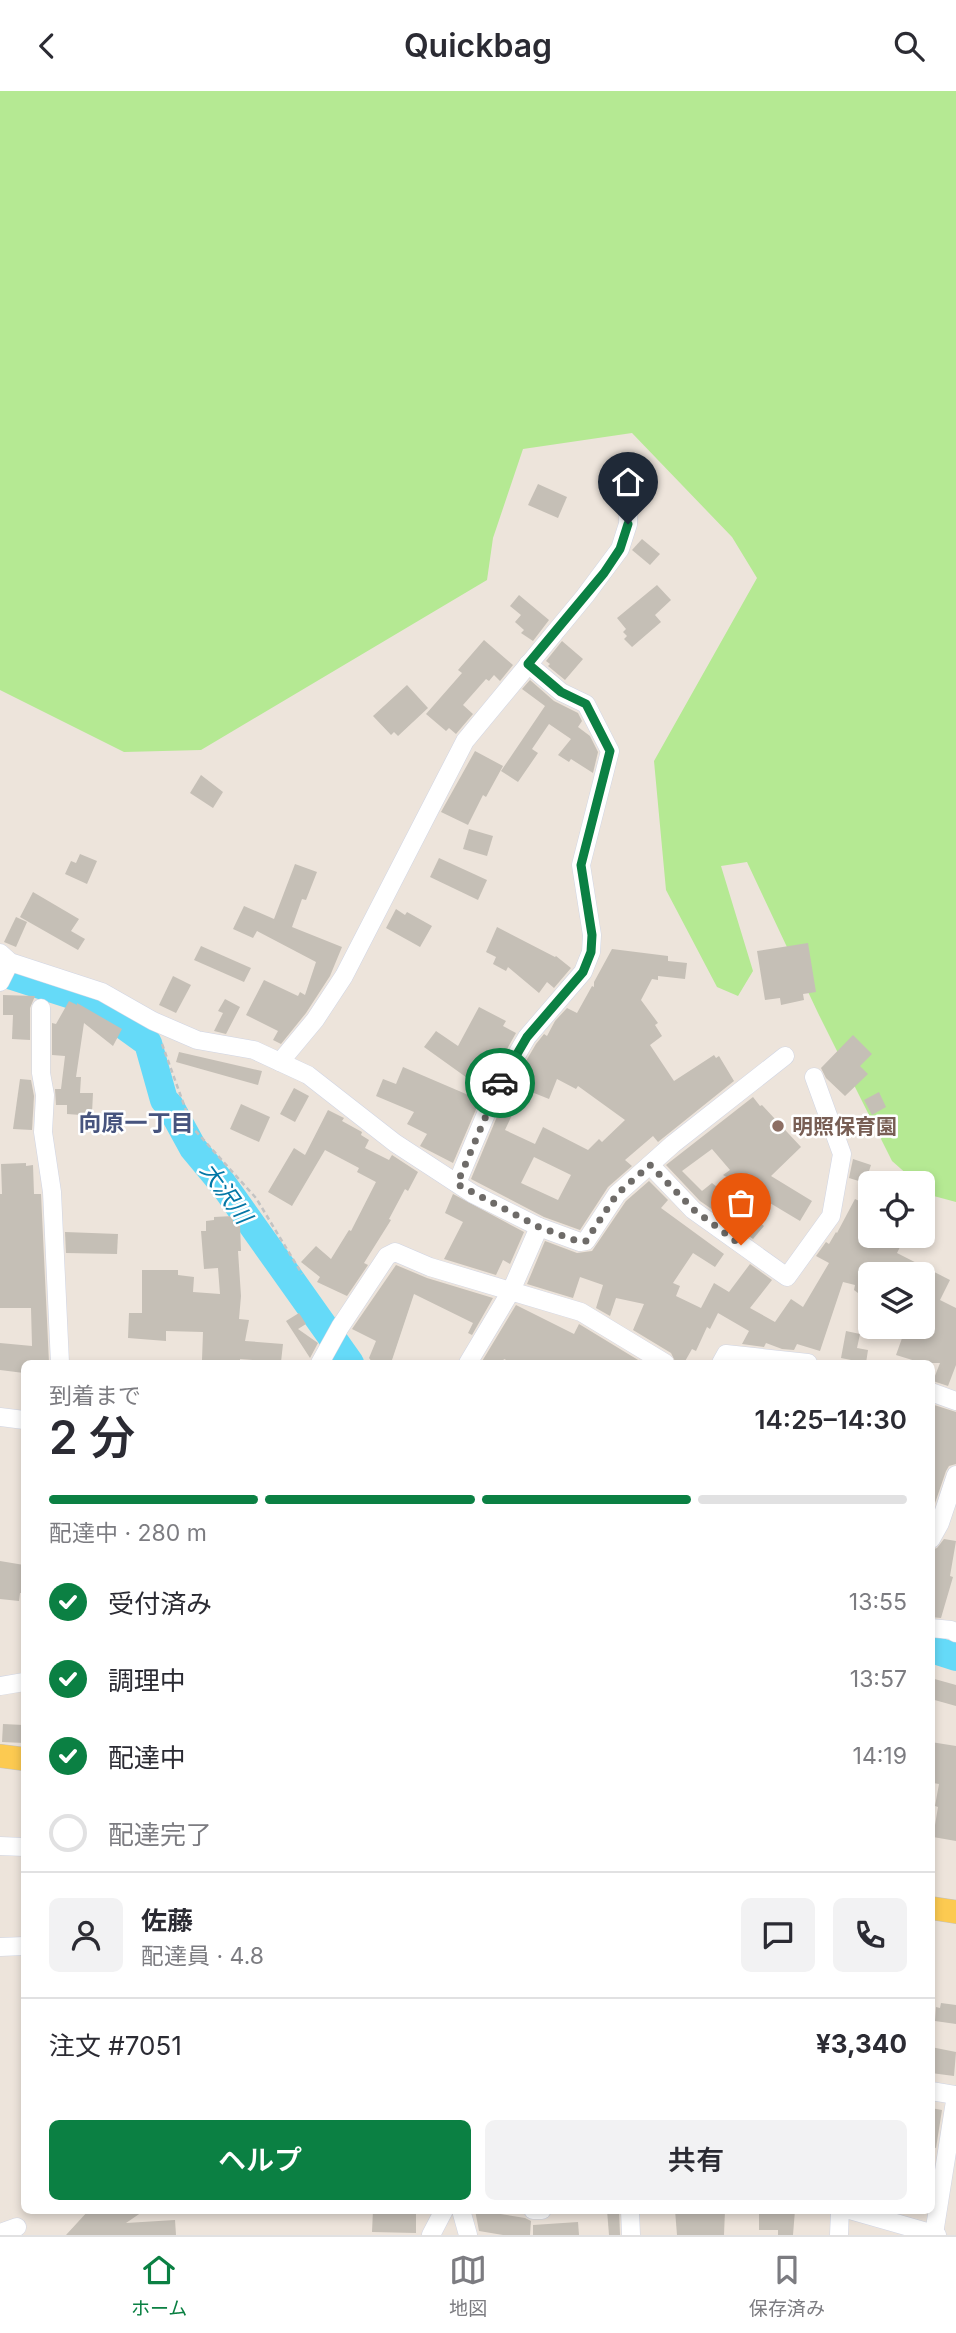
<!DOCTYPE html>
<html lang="ja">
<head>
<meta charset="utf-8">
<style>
  :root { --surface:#fff; --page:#f2f2f3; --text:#2b2b33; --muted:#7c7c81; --line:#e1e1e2; --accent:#0b8043 }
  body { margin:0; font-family:Inter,"Noto Sans JP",sans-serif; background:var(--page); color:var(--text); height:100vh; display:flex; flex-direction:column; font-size:26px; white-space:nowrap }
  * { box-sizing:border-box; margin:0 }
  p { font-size:23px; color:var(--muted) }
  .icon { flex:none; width:38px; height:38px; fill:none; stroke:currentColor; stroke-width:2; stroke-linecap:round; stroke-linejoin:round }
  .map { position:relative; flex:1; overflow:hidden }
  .details { position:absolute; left:21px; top:1269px; width:914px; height:854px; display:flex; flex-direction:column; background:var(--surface); border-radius:10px; box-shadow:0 4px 10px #0003 }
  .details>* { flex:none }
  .fabs { position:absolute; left:858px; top:1080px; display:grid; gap:14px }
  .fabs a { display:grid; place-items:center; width:77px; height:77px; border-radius:10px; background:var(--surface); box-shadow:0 4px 10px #0003; font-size:35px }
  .pin { position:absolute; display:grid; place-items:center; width:60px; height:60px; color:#fff; margin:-72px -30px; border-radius:50% 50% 50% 0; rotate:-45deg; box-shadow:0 0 7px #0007 }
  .pin .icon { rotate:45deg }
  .courier { position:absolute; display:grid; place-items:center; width:70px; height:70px; margin:-35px; border:5px solid #0b8043; border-radius:50%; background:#fff; color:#222; box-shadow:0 2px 9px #0007 }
  .headline em { font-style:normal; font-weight:600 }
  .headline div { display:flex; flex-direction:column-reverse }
  .headline { display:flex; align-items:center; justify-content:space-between; height:119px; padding:0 28px }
  h1 { font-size:46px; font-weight:600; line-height:52px }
  .bar { display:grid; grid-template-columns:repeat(4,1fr); gap:10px 7px; align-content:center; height:84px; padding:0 28px }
  .bar i { height:9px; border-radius:5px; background:var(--line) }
  .bar .on { background:var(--accent) }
  .bar p { grid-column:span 4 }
  .line { display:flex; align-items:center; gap:18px; padding:0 28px; border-top:2px solid var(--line) }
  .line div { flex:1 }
  .round { display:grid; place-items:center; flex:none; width:74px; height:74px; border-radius:10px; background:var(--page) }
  ol { padding:0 28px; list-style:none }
  li { display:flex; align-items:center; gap:21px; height:77px }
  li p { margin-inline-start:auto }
  li .icon { padding:7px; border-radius:50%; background:var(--accent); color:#fff; stroke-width:4 }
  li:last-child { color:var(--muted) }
  li i { width:38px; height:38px; border:4px solid var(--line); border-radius:50% }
  .button { display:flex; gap:14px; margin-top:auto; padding:14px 28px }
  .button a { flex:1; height:80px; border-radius:10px; background:var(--accent); color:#fff; font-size:28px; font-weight:600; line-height:80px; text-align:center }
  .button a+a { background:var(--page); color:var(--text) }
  header { display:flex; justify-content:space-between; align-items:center; height:91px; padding:0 28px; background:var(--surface); font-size:32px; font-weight:600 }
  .tab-bar { display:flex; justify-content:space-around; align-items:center; height:98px; border-top:2px solid var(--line); background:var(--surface); font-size:19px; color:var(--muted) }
  .tab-bar a { display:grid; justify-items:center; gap:4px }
  .tab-bar .on { color:var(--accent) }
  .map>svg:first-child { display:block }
</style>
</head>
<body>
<header><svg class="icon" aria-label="back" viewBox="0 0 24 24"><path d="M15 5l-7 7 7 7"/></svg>Quickbag<svg class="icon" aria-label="search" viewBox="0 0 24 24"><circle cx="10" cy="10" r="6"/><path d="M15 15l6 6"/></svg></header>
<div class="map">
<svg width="956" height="2144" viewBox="0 0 956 2144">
  <rect width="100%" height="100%" fill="#ede4db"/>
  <path fill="#b5e993" d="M0,0H956V1111L930,1104L922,1097V1092H917L892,1070L818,922L747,771L721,775L753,880L738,905L717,896L666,799L654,670L757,487L732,446L632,342L523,358L493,447L487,489L201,659L124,661L0,599Z"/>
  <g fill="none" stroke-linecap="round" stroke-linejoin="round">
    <g stroke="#65daf8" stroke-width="28">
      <path d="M0,881L90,910L148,952L164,1009L170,1015L193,1057L223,1093L350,1272"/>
      <path d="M931,1558L956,1566"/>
    </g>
  </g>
  <g fill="#c5bfb6" fill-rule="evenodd">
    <path d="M538,393L567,406L558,427L528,414Z"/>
    <path d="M642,448L660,463L650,474L632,459Z"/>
    <path d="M657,494L671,509L655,524L661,531L632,556L624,548L627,545L623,541L626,538L617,527Z"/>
    <path d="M519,504L549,529L533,550L521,542L524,539L515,531L521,524L510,515Z"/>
    <path d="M484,549L513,574L500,590L494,584L489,590L486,588L463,614L473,623L456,643L449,637L446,640L426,623L462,582L458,579Z"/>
    <path d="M562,550L583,568L565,589L548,575L550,573L546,570Z"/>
    <path d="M530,589L554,610L578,622L582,630L578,636L590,645L598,661L593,682L571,668L569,671L558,664L571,648L549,633L532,658L538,662L518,691L501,680L545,615L522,598Z"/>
    <path d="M407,594L428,617L398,645L394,641L391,644L373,625Z"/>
    <path d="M475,660L503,675L486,706L483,704L468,734L441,721Z"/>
    <path d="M201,684L223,701L213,717L190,702Z"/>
    <path d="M469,738L493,745L487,765L463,758Z"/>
    <path d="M80,763L97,770L87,793L65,783L71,770L76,772Z"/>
    <path d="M439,767L487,789L478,809L430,786Z"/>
    <path d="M295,773L317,781L306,809L302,808L292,836L342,856L330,885L306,922L281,953L273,949L278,940L246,924L264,889L298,905L300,901L305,904L316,871L257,840L253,847L233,838L244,815L274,828Z"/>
    <path d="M33,801L79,828L71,840L85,848L78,859L20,826Z"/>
    <path d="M396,818L405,824L407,821L432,835L420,856L386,837Z"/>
    <path d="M16,826L27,831L16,856L4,851Z"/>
    <path d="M497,836L555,866L556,865L571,877L554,897L547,891L539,902L508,876L506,880L493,873L496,866L486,861Z"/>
    <path d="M808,852L816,901L803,903L804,909L781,914L780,907L765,909L757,860Z"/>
    <path d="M201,855L251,877L244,891L194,869Z"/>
    <path d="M612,858L668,865V870L687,872L685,888L658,885V889L652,888L641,909L658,932L655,934L662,945L650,954L674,990L714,964L716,967L719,965L734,990L658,1051L653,1045L625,1069L632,1075L608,1096L580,1139L544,1126L471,1088L506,1004L536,953L544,943L547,945L555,930L567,917L577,922L592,895L594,896V891ZM557,988L576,998L578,995L625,1029L602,1051L599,1048L588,1059L543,1036L535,1053L505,1039L524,998L549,1008ZM534,1066L571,1084L558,1109L521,1092Z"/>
    <path d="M173,885L191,894L176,922L159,914Z"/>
    <path d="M3,904L35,905L30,917V949L12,948L13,924H3Z"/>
    <path d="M225,908L240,916L226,943L214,940L223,922L218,920Z"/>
    <path d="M69,910L77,914V912L122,938L113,955L84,932L76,986H81L80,1002H93L92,1022H81V1024L67,1023V1014H56L55,998H61L65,965L52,964V932L56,933Z"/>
    <path d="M479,916L506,930L503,935L516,942L484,999L424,956L436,940L458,955Z"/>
    <path d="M853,944L872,963L860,975L868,983L845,1005L826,987L821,977Z"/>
    <path d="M179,961L262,980L258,994L176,971Z"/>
    <path d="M403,976L480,1009L453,1072L420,1055L427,1043L407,1033L414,1021L376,1005L383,988L396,993Z"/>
    <path d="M20,988L31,989L34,1005L32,1039L13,1038Z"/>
    <path d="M294,997L309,1005L295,1031L280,1023Z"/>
    <path d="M879,1001L886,1016L872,1024L864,1009Z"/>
    <path d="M753,1006L760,1015L762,1014L801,1056L771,1085L812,1110L800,1130L723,1084L730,1079L712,1058L682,1080L702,1100L712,1092L726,1103L716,1111L721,1115L716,1121L700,1110L666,1074Z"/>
    <path d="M241,1013L270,1026L259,1051L230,1038Z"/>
    <path d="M328,1019L344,1027L342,1030L362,1041L361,1044L369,1049L365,1057L389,1069L392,1064L418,1081L408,1100L405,1098L389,1128L391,1129L364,1172L368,1174L347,1205L317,1191L320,1186L301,1171L316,1155L331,1168L349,1139L351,1140L376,1091L357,1081L359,1077L325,1059L292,1115L268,1101L294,1057L305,1064Z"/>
    <path d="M853,1068L871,1074L865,1092L849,1087Z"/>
    <path d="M26,1072V1075L33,1074L34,1103H41L49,1272H24V1282L0,1279V1252L32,1255L31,1217H0V1103H2L1,1073Z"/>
    <path d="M649,1090L668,1109L661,1117L724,1163L715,1176L693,1162L673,1192L680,1195L676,1205L701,1217L714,1192L729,1201L750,1173L772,1189L750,1217L775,1231L791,1208L803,1216L829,1172L816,1165L826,1151L829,1153L836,1141L837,1142L855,1108L870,1115V1144H906L897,1162L950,1189L940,1209L956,1217V1274L948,1295L933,1290L940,1272H922L896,1264L906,1236H922V1225L930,1211L922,1207V1183H870V1211L854,1199L855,1194L843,1191L820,1260L797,1253L794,1259L782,1258L766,1252L764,1256L742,1253L749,1240L718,1222L710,1238L707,1236L696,1260L692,1258L684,1272H676L671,1262L633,1239L644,1213L616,1207L610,1225L596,1217L603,1194L580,1186L573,1207L527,1193L545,1150L577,1162L592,1160L626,1110Z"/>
    <path d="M453,1103L524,1141L510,1173L503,1169L496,1184L444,1168L463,1131L445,1122Z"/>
    <path d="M748,1122L764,1135L753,1148L736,1136Z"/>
    <path d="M233,1125V1133H240L241,1160H238L241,1205L239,1228L249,1229L245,1250L283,1253L281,1271L240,1268V1271L202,1269L203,1241L166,1240V1250L128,1247L129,1222H142V1179H178V1184L194,1186L193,1201L220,1203L218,1177L204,1178L201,1140H206V1130L214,1129V1126Z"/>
    <path d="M65,1141L118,1143L117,1163L66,1162Z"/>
    <path d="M396,1174L427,1187L493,1207L472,1244L468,1242L473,1232L414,1203L391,1272H373L369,1267L376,1250L352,1238Z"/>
    <path d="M516,1214L574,1243L579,1233L643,1272H513L504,1268L502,1272H481Z"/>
    <path d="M299,1222L306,1233L298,1238L318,1252L310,1267L286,1230Z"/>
    <path d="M846,1240L860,1243L857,1257L868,1259L866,1272L841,1267Z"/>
    <path d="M931,1313L956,1321V1373L949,1375L946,1380L932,1421Z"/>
    <path d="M944,1448L956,1450L950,1485L953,1486L941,1527L931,1526V1459L937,1457Z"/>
    <path d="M0,1470L24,1474V1502H20L19,1510L0,1508Z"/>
    <path d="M931,1587L956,1594V1615L931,1608Z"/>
    <path d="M3,1633L24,1634V1652L2,1651Z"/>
    <path d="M931,1651L956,1655V1750L933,1746L938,1716L935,1715L939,1693L933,1692L935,1676L931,1675Z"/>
    <path d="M941,1912L956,1914V1933L935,1930L936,1916L940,1917Z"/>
    <path d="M931,1956L956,1961L954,1985L931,1982Z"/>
    <path d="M931,2017L942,2019L936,2057L931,2056Z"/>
    <path d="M89,2119H145L126,2132L175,2129L176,2144H66Z"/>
    <path d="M373,2119H416V2142L372,2141Z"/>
    <path d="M475,2119L525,2127L531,2130L530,2144H503L479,2140Z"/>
    <path d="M607,2119H619L620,2144H609Z"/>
    <path d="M675,2119H725L724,2144H677Z"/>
    <path d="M759,2119H795L793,2144H778V2139H759Z"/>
    <path d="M578,2131L579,2144H533V2134Z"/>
  </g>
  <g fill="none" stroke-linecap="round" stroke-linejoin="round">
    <defs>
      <g id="minor">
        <path d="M0,862L10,871L102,901L153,930L197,949L254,959L308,984L395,1052L473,1103L539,1136L511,1200L468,1272"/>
        <path d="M0,891L10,871"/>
        <path d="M41,917V982L45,1004L43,1041L52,1101L60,1272"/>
        <path d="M280,971L315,929L344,885L465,650L585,505L620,458L628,433L629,399"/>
        <path d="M650,1074L693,1119L787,1186L831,1125L842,1063L814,986"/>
        <path d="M457,1092L496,999L527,946L583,881L591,861L592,844L581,774L610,660L586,613L561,601L528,573"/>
        <path d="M539,1136L580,1151L586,1150L617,1103L673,1053L785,965"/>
        <path d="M320,1272L340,1236L387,1165L395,1161L430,1176L581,1221L665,1272"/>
        <path d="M721,1272L726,1263L808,1272"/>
        <path d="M931,1301L956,1310"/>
        <path d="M0,1326L24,1329"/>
        <path d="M931,1448L940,1432L956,1384"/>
        <path d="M931,1537L951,1539L956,1542"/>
        <path d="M0,1595L24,1591"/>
        <path d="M0,1755L24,1756"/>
        <path d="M0,1856L24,1855"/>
        <path d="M931,2000L956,2004"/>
        <path d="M461,2119L468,2144"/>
        <path d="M533,2119H542"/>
        <path d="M630,2119L631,2144"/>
        <path d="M850,2119L937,2144"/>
        <path d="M0,2142L17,2136"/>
        <path d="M934,2143L956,2004"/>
        <path d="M431,2144L444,2119"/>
        <path d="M839,2144L840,2119"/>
      </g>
      <g id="major">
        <path d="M0,1665L24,1668"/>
        <path d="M931,1817L956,1821"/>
      </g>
    </defs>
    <use href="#minor" stroke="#d0d5e4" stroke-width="19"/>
    <use href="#major" stroke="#c3c3c3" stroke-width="24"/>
    <path stroke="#c3c3c3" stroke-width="2.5" stroke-dasharray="5 3.5" stroke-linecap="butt" d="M162,953L192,1036L256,1107L302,1183"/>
    <use href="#minor" stroke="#fff" stroke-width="18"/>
    <use href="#major" stroke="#fcca51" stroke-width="23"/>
  </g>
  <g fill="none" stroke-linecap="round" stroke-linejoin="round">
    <path stroke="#6e6b68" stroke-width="7" stroke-dasharray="0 12.6" d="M500,992L457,1093L539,1136L580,1151L586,1150L617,1103L650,1074L694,1119L741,1154"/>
    <path stroke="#0b8043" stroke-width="9" d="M500,992L527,946L583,881L591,861L592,844L581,774L610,660L586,613L561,601L528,573L604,482L620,458L628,433"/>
  </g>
  <circle fill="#8d6e63" stroke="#fff" stroke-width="2.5" cx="778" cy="1035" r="7"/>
  <g text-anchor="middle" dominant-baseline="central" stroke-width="5" stroke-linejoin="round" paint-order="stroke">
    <g font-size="21" font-weight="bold" fill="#785e54" stroke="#fff" text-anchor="start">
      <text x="792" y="1035">明照保育園</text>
    </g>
    <g font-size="23" font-weight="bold" fill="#47547e" stroke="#fff">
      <text x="136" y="1032">向原一丁目</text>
    </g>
    <g font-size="23" font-style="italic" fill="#0377a6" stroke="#fff">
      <text transform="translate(226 1102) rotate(54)">大沢川</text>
    </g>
  </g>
</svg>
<div class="fabs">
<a><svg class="icon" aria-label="locate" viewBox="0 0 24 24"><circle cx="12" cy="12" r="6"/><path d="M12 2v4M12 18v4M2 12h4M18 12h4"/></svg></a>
<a><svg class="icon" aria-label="layers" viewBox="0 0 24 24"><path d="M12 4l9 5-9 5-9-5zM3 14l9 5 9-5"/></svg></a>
</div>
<div class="pin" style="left:741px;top:1154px;background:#ea580c"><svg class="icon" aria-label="bag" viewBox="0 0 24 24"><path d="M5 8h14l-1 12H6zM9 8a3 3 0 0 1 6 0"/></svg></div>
<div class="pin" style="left:628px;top:433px;background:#1f2937"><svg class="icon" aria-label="home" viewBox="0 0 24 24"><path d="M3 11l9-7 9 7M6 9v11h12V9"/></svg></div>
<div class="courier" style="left:500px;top:992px"><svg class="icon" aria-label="car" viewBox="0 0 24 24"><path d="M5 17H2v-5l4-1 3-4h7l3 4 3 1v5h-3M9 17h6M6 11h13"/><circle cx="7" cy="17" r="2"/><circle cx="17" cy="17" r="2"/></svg></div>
<section class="details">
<div class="headline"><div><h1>2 分</h1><p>到着まで</p></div><em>14:25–14:30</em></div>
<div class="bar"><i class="on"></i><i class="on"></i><i class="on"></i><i></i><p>配達中 · 280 m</p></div>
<ol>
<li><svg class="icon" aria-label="check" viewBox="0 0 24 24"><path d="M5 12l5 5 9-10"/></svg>受付済み<p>13:55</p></li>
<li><svg class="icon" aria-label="check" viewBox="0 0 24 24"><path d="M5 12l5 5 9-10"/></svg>調理中<p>13:57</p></li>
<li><svg class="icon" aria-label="check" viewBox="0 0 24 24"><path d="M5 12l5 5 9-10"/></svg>配達中<p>14:19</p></li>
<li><i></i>配達完了</li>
</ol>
<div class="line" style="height:126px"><a class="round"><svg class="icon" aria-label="person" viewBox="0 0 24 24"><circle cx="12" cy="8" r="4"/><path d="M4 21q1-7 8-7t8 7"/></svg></a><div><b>佐藤</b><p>配達員 · 4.8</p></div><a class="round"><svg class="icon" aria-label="chat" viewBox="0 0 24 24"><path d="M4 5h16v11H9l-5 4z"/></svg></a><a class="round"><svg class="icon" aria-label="phone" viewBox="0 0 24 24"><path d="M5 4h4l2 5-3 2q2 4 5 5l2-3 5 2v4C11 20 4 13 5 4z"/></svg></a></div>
<div class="line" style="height:91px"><div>注文 #7051</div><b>¥3,340</b></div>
<div class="button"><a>ヘルプ</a><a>共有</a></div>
</section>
</div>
<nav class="tab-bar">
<a class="on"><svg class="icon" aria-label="home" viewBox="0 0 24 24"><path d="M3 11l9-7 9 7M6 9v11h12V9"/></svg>ホーム</a>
<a><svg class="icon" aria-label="map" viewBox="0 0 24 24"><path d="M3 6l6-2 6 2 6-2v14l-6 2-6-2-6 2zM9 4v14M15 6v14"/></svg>地図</a>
<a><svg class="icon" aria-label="saved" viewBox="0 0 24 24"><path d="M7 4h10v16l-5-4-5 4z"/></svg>保存済み</a>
</nav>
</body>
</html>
